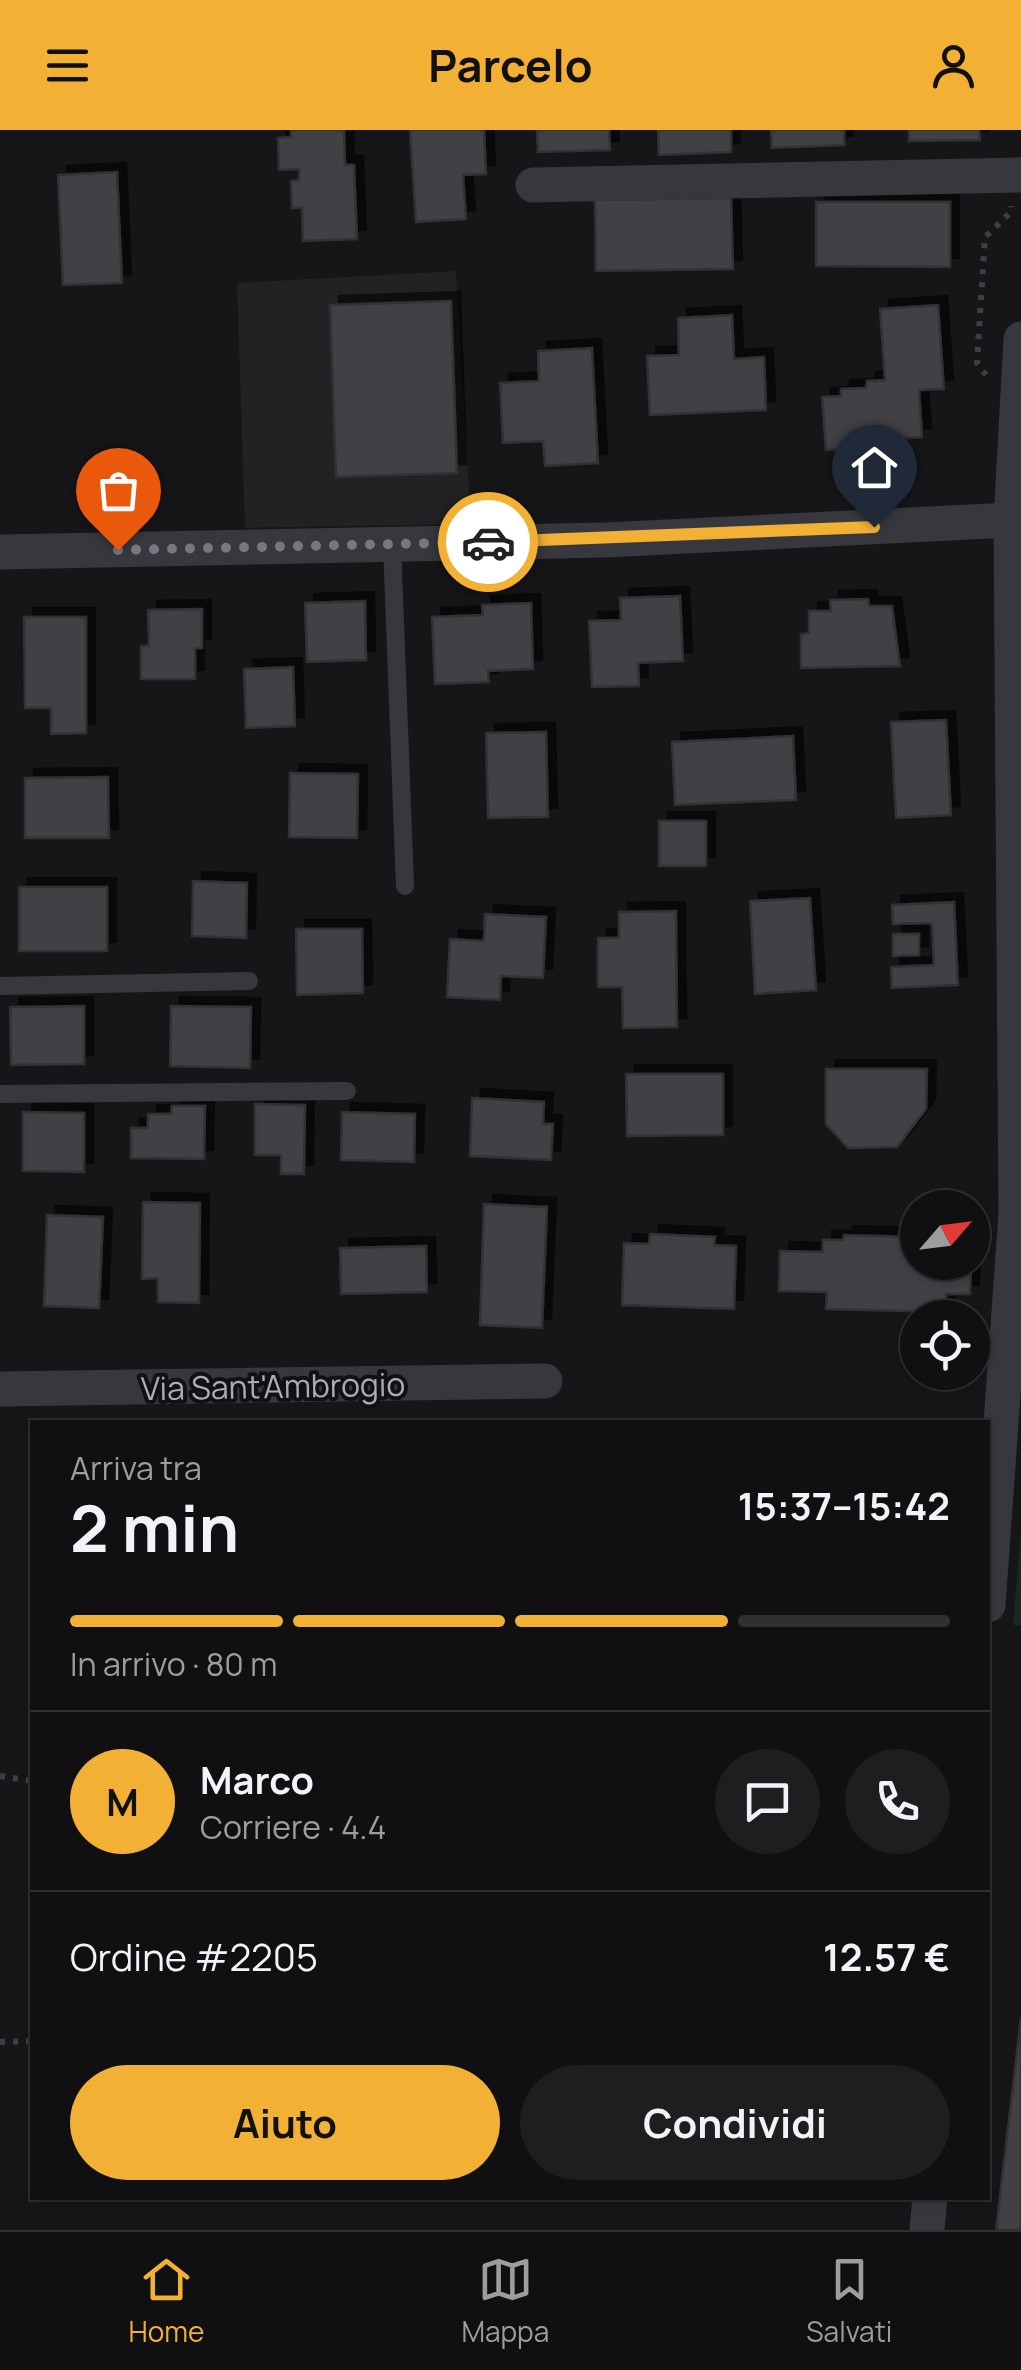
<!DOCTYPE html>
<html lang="it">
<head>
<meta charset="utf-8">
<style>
  :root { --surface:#101012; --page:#1e1e20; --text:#f1f3f6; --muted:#9c9d9f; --line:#303032; --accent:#f2b134 }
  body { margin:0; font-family:Manrope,sans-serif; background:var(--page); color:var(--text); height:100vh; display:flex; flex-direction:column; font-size:38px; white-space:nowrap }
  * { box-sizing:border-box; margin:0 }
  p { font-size:32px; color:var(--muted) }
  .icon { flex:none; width:55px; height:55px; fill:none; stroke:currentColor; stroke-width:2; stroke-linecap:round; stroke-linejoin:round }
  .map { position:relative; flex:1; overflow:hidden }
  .side { position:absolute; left:30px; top:1290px; width:960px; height:780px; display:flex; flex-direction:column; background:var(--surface); border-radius:0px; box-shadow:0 2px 8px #0004,0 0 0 2px var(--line) }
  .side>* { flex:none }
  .needle { width:65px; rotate:62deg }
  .fabs { position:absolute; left:900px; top:1060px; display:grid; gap:20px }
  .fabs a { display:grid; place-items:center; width:90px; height:90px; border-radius:50%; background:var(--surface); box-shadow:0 2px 8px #0004,0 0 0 2px var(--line); font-size:50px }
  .pin { position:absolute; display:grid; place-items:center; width:85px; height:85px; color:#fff; margin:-102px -42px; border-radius:50% 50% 50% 0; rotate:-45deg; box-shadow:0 0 10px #0007 }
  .pin .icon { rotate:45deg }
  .courier { position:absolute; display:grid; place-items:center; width:100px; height:100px; margin:-50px; border:8px solid #f2b134; border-radius:50%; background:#fff; color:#222; box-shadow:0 2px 12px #0007 }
  .head em { font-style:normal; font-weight:700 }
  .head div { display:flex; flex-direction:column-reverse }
  .head { display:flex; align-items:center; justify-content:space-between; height:170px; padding:0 40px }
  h1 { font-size:65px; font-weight:700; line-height:75px }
  .bar { display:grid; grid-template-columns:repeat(4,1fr); gap:15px 10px; align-content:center; height:120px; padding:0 40px }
  .bar i { height:12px; border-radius:8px; background:var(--line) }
  .bar .selected { background:var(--accent) }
  .bar p { grid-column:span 4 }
  .line { display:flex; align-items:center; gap:25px; padding:0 40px; border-top:2px solid var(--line) }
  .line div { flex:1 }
  .round { display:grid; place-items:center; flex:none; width:105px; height:105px; border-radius:52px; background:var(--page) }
  .button { display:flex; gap:20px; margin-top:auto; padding:20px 40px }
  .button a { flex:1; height:115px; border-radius:60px; background:var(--accent); color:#111; font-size:40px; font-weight:700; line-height:115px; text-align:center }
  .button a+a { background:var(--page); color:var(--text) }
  header { display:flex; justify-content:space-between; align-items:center; height:130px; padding:0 40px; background:var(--accent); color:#111; font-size:45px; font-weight:700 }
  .menu { display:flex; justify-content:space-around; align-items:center; height:140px; border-top:2px solid var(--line); background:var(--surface); font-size:28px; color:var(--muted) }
  .menu a { display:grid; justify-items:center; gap:5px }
  .menu .selected { color:var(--accent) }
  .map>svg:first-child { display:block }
</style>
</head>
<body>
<header><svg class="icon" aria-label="menu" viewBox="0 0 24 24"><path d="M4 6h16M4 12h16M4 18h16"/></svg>Parcelo<svg class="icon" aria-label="person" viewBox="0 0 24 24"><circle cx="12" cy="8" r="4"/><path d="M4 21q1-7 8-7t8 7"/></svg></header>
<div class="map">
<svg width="1021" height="2100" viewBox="0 0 1021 2100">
  <defs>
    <filter id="shadow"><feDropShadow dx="9" dy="-9" stdDeviation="0" flood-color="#0009"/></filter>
  </defs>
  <rect width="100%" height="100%" fill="#161618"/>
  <path fill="#222225" d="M456,141L471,394L245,398L237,153Z"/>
  <path fill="#1e261f" d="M1021,1400V1495H1013Z"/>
  <g fill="#404145" stroke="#303034" stroke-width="2.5" filter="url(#shadow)">
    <path d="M291,0H344L345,35H354L357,109L303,111L302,78H292L291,51L299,50V39L279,40L278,8L291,7Z"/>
    <path d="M410,0H484L486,44L463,45L466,89L416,92Z"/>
    <path d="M537,0H609L610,20L538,22Z"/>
    <path d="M658,0H731V22L659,25Z"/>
    <path d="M771,0H844V15L772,18Z"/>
    <path d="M909,0H979L980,10L909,11Z"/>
    <path d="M117,42L122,153L63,155L58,45Z"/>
    <path d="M731,68L733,139L596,141L595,70Z"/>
    <path d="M816,72H950V137L816,136Z"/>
    <path d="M451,171L457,343L336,347L330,175Z"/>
    <path d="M938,175L944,259L919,260L922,307L868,311V317L826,320L822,267L841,266V259L866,258L867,251L885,250L880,179Z"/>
    <path d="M732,185L734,229L764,227L766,280L650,285L647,226L679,225L678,188Z"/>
    <path d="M592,218L598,333L545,336L543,311L503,313L500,253L539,251L538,221Z"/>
    <path d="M680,466L683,531L638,533L639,556L592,557L589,491L621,490L620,468Z"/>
    <path d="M868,469L869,476H892L900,536L801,538V504L809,503V481H831L830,470Z"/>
    <path d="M365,471L366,530L307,532L305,473Z"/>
    <path d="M531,473L533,539L488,541L489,552L435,554L432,487L483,485L482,475Z"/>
    <path d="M202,479V518H195V549H141V516H149L148,480Z"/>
    <path d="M24,487H86V603L51,604V578H25Z"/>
    <path d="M293,537L295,596L246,598L244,539Z"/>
    <path d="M946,590L951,685L896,688L891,592Z"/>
    <path d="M546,602L548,687L488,688L486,603Z"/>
    <path d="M793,606L796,670L675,675L672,612Z"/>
    <path d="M290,643L358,644L357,708L289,707Z"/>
    <path d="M108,647L109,708H25V648Z"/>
    <rect x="659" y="691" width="47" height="45"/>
    <path d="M193,751L247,753L246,808L192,806Z"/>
    <rect x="19" y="757" width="88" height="64"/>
    <path d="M810,768L816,860L755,864L750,771Z"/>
    <path d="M954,772L958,855L892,858L891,837L934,835L932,793L893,794L892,775Z"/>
    <path d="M676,781L677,897L623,898L622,857H598V808H619V782Z"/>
    <path d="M485,784L546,787L543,848L501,846L500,870L447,867L450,809L484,811Z"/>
    <path d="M296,799H362L363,863L297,865Z"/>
    <path d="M893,804H919V825L893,826Z"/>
    <path d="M84,876V934L11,935L10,877Z"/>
    <path d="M171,876L251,877L250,938L170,936Z"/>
    <path d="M826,939H927L926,979L897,1017L848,1018L826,994Z"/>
    <path d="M626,944H723V1005L627,1006Z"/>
    <path d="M472,968L544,972L543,994H553L551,1030L470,1026Z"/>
    <path d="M255,974L305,975L304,1044H281V1025H255Z"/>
    <path d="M172,976H205L204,1029L131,1028V998H148V984H171Z"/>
    <path d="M23,982L84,983V1042L23,1041Z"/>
    <path d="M342,982L415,984L414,1032L341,1030Z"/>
    <path d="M143,1072L200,1073L199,1173L158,1172V1148L142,1149Z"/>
    <path d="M484,1074L547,1077L542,1198L480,1195Z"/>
    <path d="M47,1085L103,1087L99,1178L44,1176Z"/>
    <path d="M650,1104L715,1107L714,1115L736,1116L734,1179L622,1175L624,1113L649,1114Z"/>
    <path d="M844,1105L914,1107L918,1132H971L970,1164H946V1182L826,1179L827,1162L779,1161L780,1121L823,1122V1110H843Z"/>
    <path d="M426,1116L427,1162L341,1164L340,1118Z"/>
    <path d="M1021,1888V2100H996Z"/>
  </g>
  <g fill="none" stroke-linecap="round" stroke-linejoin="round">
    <g stroke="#3d3f44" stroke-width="6" stroke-dasharray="5 8" stroke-linecap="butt">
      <path d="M986,245L977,233L985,107L1011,82V76"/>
      <path d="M0,1646L32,1651"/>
      <path d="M0,1912L32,1911"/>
    </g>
    <g stroke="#37383d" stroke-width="18">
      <path d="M392,414L405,756"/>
      <path d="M0,856L249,851"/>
      <path d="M0,964L347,961"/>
    </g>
    <g stroke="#37383d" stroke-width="35">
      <path d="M533,55L1021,45"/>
      <path d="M0,422L605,410L1011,390L1021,394"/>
      <path d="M0,1259L545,1251"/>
      <path d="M988,1475L1016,1084L1011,390L1021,209"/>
      <path d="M927,2100L930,2068"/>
    </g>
  </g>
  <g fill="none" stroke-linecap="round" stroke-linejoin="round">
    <path stroke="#757880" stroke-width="10" stroke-dasharray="0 18" d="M118,420L488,412"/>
    <path stroke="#f2b134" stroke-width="12" d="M488,412L874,397"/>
  </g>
  <g text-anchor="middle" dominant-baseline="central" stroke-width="8" stroke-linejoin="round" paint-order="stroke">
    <g font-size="32" fill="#a8adb8" stroke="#111113">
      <text transform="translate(273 1256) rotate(-1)">Via Sant'Ambrogio</text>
    </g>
  </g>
</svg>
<div class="fabs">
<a><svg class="needle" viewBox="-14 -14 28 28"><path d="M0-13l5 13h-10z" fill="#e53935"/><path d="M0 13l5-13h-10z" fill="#9c9d9f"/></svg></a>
<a><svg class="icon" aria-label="locate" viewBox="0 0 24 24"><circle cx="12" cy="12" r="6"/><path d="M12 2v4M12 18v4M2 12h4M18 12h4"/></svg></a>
</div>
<div class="pin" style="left:118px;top:420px;background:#ea580c"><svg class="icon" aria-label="bag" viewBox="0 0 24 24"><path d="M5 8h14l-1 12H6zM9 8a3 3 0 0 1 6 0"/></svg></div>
<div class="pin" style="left:874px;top:397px;background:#1f2937"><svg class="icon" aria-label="home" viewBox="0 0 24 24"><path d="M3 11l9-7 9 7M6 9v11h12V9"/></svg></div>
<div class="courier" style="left:488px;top:412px"><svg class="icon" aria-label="car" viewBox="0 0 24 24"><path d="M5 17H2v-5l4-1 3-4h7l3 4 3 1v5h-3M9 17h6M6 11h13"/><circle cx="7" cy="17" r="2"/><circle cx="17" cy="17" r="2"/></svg></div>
<section class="side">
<div class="head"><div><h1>2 min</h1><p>Arriva tra</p></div><em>15:37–15:42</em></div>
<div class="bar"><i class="selected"></i><i class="selected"></i><i class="selected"></i><i></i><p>In arrivo · 80 m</p></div>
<div class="line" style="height:180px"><b class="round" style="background:var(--accent);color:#111">M</b><div><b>Marco</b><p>Corriere · 4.4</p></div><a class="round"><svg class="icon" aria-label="chat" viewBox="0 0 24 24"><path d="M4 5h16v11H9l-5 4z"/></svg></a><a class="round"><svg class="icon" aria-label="phone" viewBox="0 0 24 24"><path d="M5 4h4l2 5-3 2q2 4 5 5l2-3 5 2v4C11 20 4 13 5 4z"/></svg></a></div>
<div class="line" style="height:130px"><div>Ordine #2205</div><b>12.57 €</b></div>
<div class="button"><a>Aiuto</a><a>Condividi</a></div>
</section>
</div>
<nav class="menu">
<a class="selected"><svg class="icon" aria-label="home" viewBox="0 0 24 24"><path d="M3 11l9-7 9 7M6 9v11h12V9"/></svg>Home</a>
<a><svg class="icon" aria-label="map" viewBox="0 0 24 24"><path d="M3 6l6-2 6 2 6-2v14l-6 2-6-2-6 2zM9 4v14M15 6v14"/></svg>Mappa</a>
<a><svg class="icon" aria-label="saved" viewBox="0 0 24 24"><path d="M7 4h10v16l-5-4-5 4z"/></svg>Salvati</a>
</nav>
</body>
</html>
